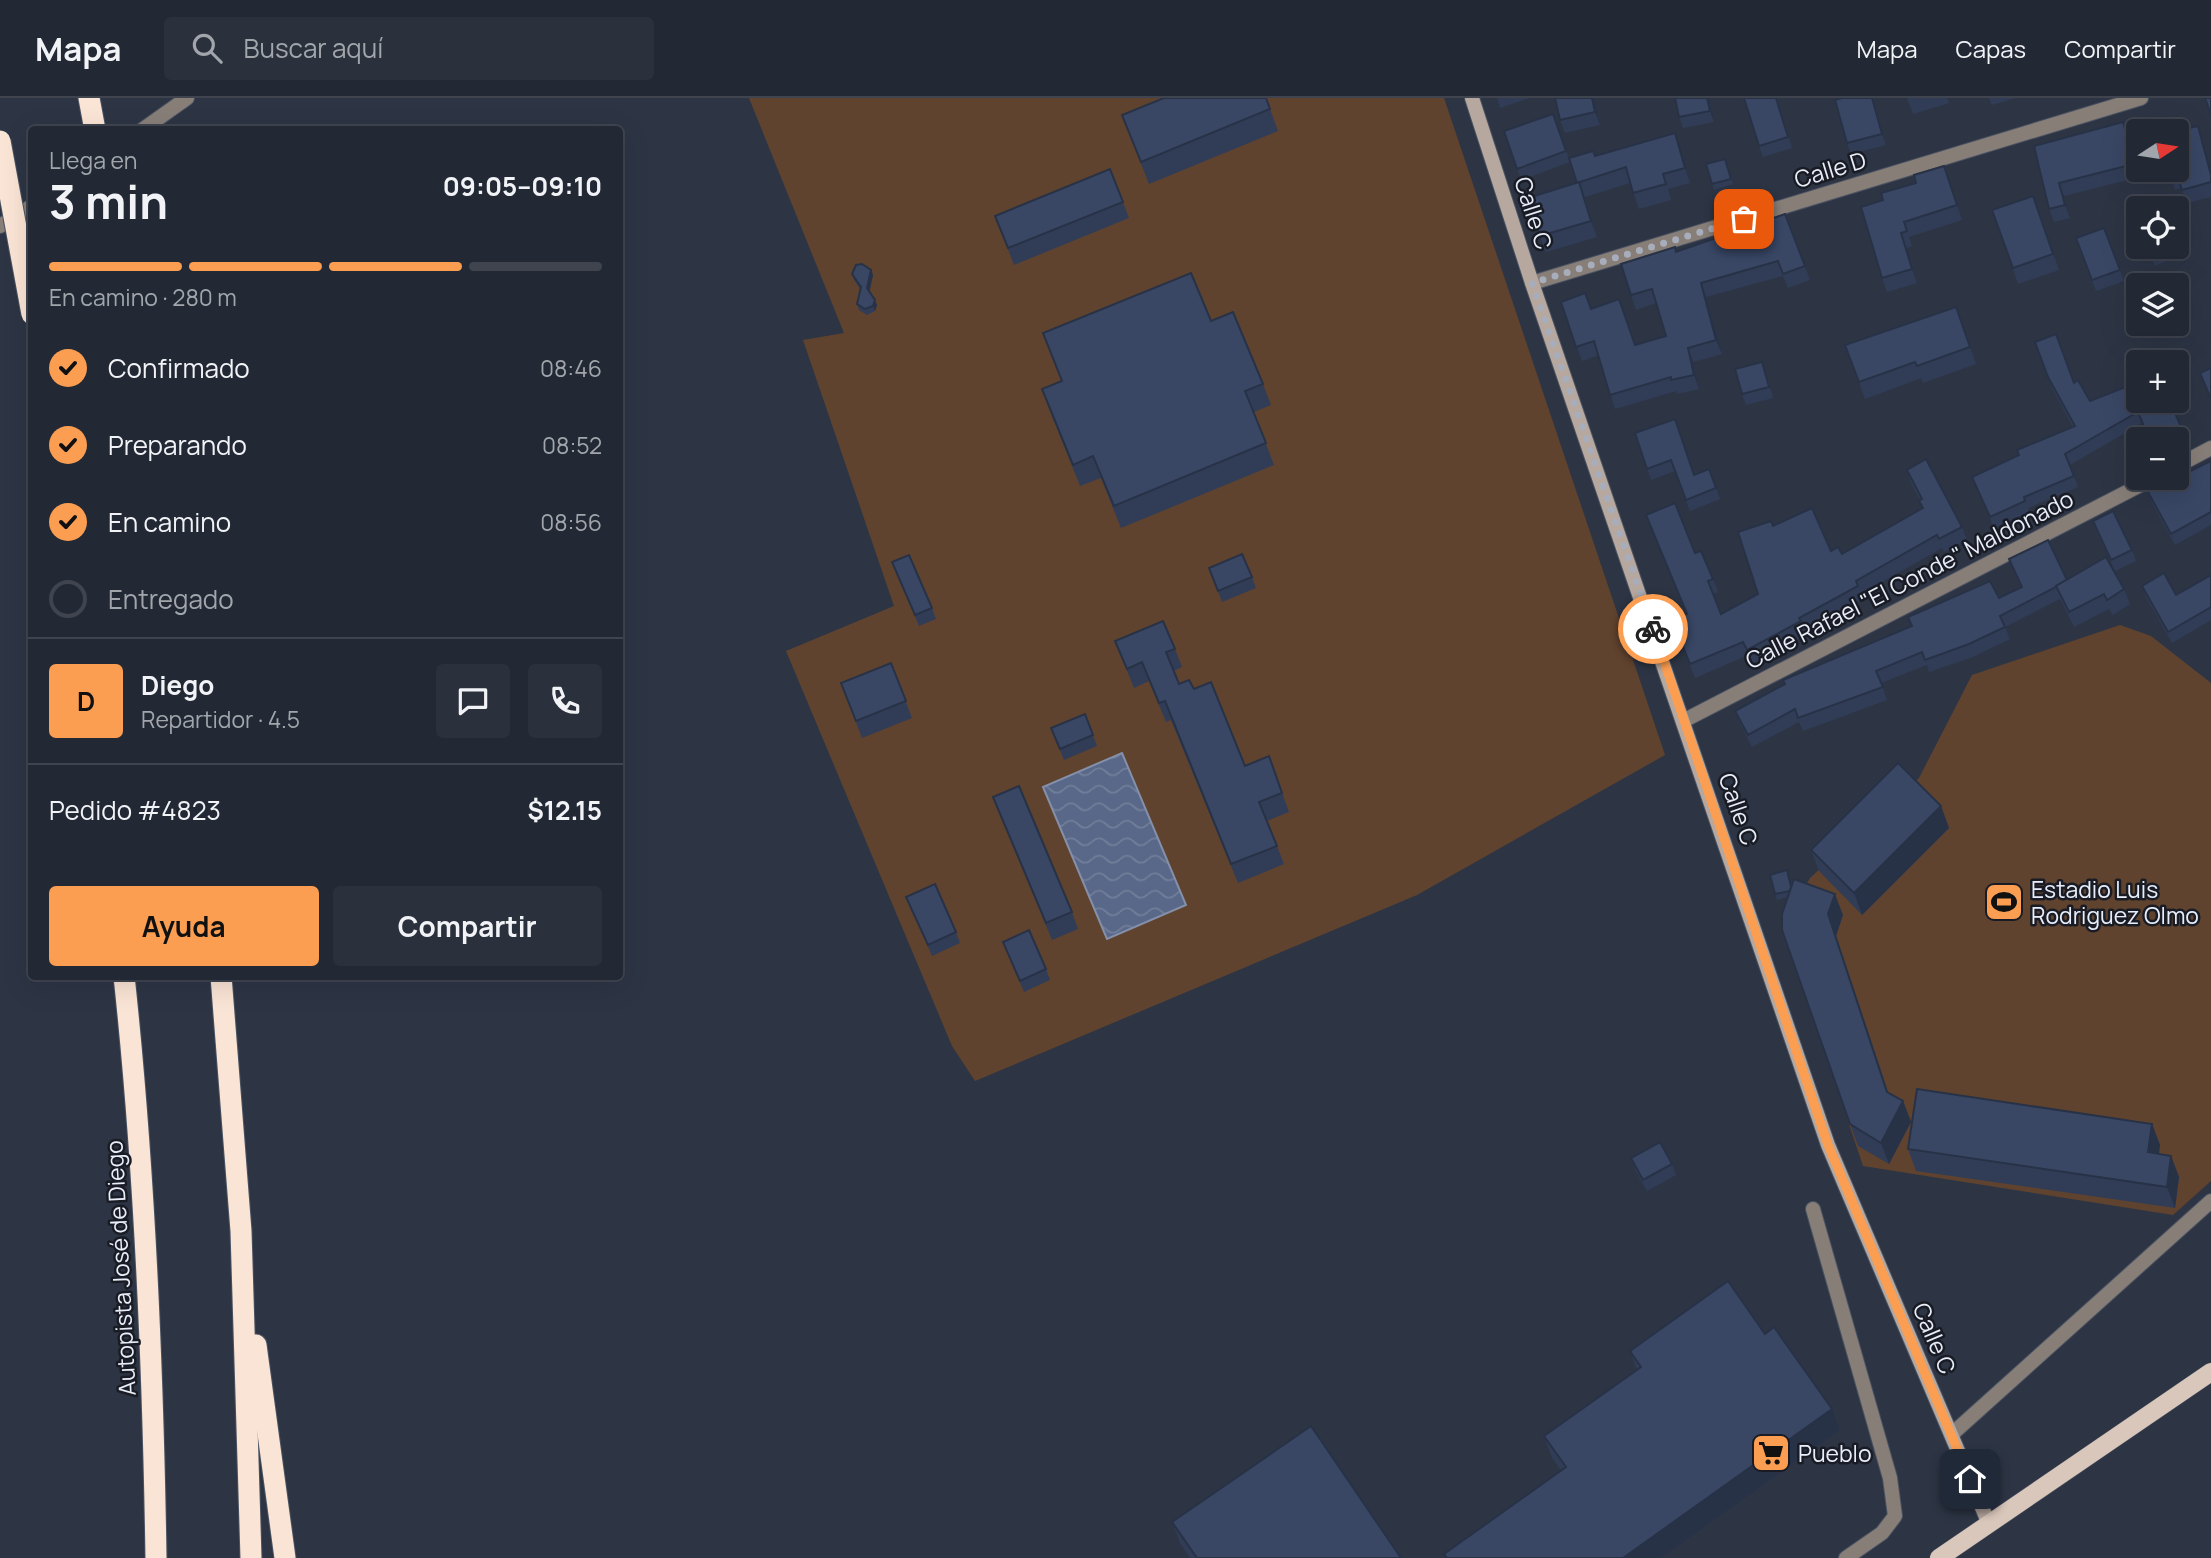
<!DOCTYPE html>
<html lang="es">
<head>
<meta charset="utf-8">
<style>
  :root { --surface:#222834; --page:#2a303c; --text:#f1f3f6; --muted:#a2a6ac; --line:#3f444f; --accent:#fc9e52 }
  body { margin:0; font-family:Manrope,sans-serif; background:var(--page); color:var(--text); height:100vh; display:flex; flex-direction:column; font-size:26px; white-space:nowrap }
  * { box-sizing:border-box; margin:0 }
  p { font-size:23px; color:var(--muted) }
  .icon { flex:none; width:38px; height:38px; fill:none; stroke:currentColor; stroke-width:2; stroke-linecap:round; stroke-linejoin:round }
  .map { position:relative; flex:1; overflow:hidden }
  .drawer { position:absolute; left:28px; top:28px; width:595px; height:854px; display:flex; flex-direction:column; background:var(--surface); border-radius:7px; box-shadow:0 7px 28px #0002,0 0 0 2px var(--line) }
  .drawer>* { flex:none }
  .needle { width:46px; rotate:78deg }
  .fabs { position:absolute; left:2126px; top:21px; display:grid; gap:14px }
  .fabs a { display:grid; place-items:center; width:63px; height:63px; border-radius:7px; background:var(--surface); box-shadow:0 7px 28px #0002,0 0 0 2px var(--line); font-size:35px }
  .pin { position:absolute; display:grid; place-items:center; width:60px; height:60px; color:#fff; margin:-30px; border-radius:14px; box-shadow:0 4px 10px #0006 }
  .courier { position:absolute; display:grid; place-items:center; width:70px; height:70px; margin:-35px; border:5px solid #fc9e52; border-radius:50%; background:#fff; color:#222; box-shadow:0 2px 9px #0007 }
  .head em { font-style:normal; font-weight:700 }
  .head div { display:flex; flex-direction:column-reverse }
  .head { display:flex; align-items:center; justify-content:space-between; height:119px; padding:0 21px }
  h1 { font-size:46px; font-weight:700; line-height:52px }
  .bar { display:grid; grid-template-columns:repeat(4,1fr); gap:10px 7px; align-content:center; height:84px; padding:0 21px }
  .bar i { height:9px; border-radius:5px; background:var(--line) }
  .bar .current { background:var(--accent) }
  .bar p { grid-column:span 4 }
  .line { display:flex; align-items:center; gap:18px; padding:0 21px; border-top:2px solid var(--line) }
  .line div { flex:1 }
  .round { display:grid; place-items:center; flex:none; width:74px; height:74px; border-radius:7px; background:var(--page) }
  ol { padding:0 21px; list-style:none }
  li { display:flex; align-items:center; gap:21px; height:77px }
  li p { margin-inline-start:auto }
  li .icon { padding:7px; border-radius:50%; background:var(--accent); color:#111; stroke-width:4 }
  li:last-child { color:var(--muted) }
  li i { width:38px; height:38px; border:4px solid var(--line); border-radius:50% }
  .primary-button { display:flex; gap:14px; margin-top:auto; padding:14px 21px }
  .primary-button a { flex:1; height:80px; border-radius:7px; background:var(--accent); color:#111; font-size:28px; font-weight:700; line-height:80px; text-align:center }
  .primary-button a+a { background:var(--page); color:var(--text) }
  header { display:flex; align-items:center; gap:42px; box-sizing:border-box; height:98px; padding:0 35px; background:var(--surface); border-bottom:2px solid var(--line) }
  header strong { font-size:33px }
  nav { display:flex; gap:38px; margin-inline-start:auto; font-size:24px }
  .search { width:490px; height:63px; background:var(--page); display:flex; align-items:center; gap:18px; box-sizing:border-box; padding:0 24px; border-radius:7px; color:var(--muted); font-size:26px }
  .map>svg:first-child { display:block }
</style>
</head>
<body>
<header>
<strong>Mapa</strong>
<div class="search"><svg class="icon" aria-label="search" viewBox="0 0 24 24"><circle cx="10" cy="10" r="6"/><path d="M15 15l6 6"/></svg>Buscar aquí</div>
<nav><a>Mapa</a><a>Capas</a><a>Compartir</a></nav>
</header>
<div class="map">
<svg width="2211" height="1460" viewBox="0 0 2211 1460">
  <defs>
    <pattern id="water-waves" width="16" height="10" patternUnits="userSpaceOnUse" patternTransform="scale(1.75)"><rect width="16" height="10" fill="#596888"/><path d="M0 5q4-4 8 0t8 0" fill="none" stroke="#717e9a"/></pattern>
  </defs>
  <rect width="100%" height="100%" fill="#2d3545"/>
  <g fill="#60432e">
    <path d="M749,0H1444L1665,657L1417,797L975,983L952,948L786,553L894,508L803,242L844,235Z"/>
    <path d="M2120,527L2151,538L2211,585V1083L2173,1117L1863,1068L1783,828L1810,780L1919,680L1972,577Z"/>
  </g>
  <path fill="url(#water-waves)" stroke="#8490aa" stroke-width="2" d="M1122,655L1186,807L1107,841L1043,689Z"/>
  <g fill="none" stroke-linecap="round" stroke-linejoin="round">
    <defs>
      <g id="street">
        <path d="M142,32L187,0"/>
        <path d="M0,128L32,108"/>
        <path d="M1532,185L2141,0"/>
        <path d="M2177,368L2211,350"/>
        <path d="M1685,622L2154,380"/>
        <path d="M1813,1111L1890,1380L1895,1418L1882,1435L1846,1460"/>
        <path d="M1952,1336L2211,1103"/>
      </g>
      <path id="secondary" d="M1472,0L1532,185L1828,1047L1989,1426"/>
      <path id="primary" d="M1939,1460L2211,1274"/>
      <g id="highway">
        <path d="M89,0L95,32"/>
        <path d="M124,878C145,1072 153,1266 156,1460"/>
        <path d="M221,878L241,1133L251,1460"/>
        <path d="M256,1247L285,1460"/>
      </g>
    </defs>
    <use href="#street" stroke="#4b5362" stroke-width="16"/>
    <use href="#secondary" stroke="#4b5362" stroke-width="16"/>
    <use href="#primary" stroke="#4b5362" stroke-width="19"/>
    <use href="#highway" stroke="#4b5362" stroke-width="23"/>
    <use href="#street" stroke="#877e78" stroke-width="14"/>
    <use href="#secondary" stroke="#b6a89e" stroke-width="14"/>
    <use href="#primary" stroke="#dac7bb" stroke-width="18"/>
    <use href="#highway" stroke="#fae4d5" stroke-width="21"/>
    <defs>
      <path id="highway-bridge" d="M0,43L32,216"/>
    </defs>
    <use href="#highway-bridge" stroke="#4b5362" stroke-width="23" stroke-linecap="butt"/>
    <use href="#highway-bridge" stroke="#fae4d5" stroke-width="21"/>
  </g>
  <g fill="#313d57">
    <path d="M1266,0L1278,33L1149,86L1122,17Z"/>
    <path d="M1497,0H1529L1500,10Z"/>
    <path d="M1555,0H1594L1600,27L1565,35L1560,22Z"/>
    <path d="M1675,0H1709L1714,24L1683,30L1679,19Z"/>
    <path d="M1777,0L1792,50L1763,59L1759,48Z"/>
    <path d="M1842,0H1873L1886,47L1851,56L1847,45Z"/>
    <path d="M1907,0H1947L1949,5L1913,16Z"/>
    <path d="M1989,0H2016L1992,7Z"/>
    <path d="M1553,16L1570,64L1521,82L1504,33Z"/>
    <path d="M2123,24L2130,46L2138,44V72H2167L2064,98L2070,120L2054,124L2049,111L2034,48Z"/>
    <path d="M2198,28L2211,72V99L2187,105L2181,90L2175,92L2171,79Z"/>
    <path d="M1681,51L1690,85L1668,91L1671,102L1639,111L1630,85L1585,99L1597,139L1546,154L1540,138L1595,58Z"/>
    <path d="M1725,61L1733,86L1714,92L1706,66Z"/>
    <path d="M1944,68L1962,122L1909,139L1912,148L1907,150L1917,185L1887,194L1882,180L1883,102L1916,85Z"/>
    <path d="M2033,98L2059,172L2018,186L1992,112Z"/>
    <path d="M1123,104L1129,120L1014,167L995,118Z"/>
    <path d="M1785,116L1810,182L1788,190L1783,178L1706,199L1722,256L1693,264L1699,291L1677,296L1676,293L1615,311L1599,257L1582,263L1561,204L1591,211L1635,247L1666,238L1656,205L1636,212L1631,197L1676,154Z"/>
    <path d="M2104,130L2124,183L2096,193L2076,140Z"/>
    <path d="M2177,138L2184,156L2155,168L2147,149H2177Z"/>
    <path d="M871,172L873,177L869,194L877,207L875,213L867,217L859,212L857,206L860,191L854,182L852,176Z"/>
    <path d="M1956,209L1976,266L1923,285L1921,280L1865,301L1845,247Z"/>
    <path d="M1211,223L1263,286L1271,307L1254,314L1274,367L1121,430L1101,380L1080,388L1050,313L1042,291L1062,283L1043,235Z"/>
    <path d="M2035,244L2074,285L2090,303L2138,284L2181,329L2185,340L2177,343V341H2148L2142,325L2070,367L2078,389L2028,410L2029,414L1994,430L1972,379L2019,357L2073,329L2052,290Z"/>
    <path d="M1762,264L1773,300L1746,307L1742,296Z"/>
    <path d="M1635,335L1694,377L1709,371L1720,401L1690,413L1675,373L1651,382Z"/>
    <path d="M2211,363V427L2175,447L2152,405L2148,394Z"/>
    <path d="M1907,372L1962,429L1967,442L1944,454L1942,450L1861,496L1863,501L1805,533L1806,537L1752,566L1748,557L1695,580L1672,522L1686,516L1646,417L1695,455L1713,481L1718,494L1713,496L1721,516L1758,496L1773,428L1842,456L1922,410L1919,403L1920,402L1911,385Z"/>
    <path d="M2093,423L2132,452L2136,463L2115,473L2097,434Z"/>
    <path d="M2009,461L2067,482L2124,491L2130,506L2113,517L2109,511L2074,529L2060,501L2005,529L2010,541L1973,559L1929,574L1927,567L1881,585L1887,602L1803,633L1799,624L1752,649L1740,625L1735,613L1999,500L2021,489Z"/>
    <path d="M892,464L932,510L936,521L919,528Z"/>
    <path d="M1209,470L1252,479L1256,490L1222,504Z"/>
    <path d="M2211,477V522L2172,545L2146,499L2142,488L2176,497Z"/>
    <path d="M1115,543L1175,551L1182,569L1174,573L1179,586L1194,591L1245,668L1269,658L1289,714L1267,723L1284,766L1238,785L1171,622L1166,624L1149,583L1134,590Z"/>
    <path d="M891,565L912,620L862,640L841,585Z"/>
    <path d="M1085,616L1097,648L1064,662L1051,630Z"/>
    <path d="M993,699L1072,814L1078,831L1052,842Z"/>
    <path d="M1941,708L1949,730L1862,817L1819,773L1811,752Z"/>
    <path d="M1787,772L1791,788L1843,817L1836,838L1888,994L1903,1003L1911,1024L1889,1066L1858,1048L1850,1026L1788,799L1777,802L1775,796Z"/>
    <path d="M906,799L956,834L960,845L932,858Z"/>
    <path d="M1003,844L1046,871L1050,882L1024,894Z"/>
    <path d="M2152,1026L2160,1047L2159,1056L2171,1058L2179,1079L2175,1110L1916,1073L1908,1051Z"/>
    <path d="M1631,1060L1672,1066L1676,1077L1647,1093L1635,1071Z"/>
    <path d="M1765,1236L1840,1332L1661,1460H1445L1444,1456L1561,1372L1552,1360L1544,1338L1637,1272L1630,1253Z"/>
    <path d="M1172,1424L1401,1460H1190L1180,1445Z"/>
  </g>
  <g fill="#283247">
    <path d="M1592,0H1594L1600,27L1595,14Z"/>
    <path d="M1707,0H1709L1714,24L1710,13Z"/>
    <path d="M1872,0H1873L1886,47L1882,36Z"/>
    <path d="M2198,28L2211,72V77Z"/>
    <path d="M1675,35L1681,51L1690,85L1685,70Z"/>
    <path d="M1579,84L1585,101L1597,139L1591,123Z"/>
    <path d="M2059,85L2064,98L2070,120L2065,107Z"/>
    <path d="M1901,135L1907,150L1917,185L1912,171Z"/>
    <path d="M871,172L873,177L869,196L867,190Z"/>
    <path d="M1701,185L1706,199L1722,256L1716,242Z"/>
    <path d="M875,202L877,207L875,213L873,208Z"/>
    <path d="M1688,250L1693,264L1699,291L1694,277Z"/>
    <path d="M1941,708L1949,730L1862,817L1854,795Z"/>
    <path d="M1835,796L1843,817L1836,838L1895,1015L1828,816Z"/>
    <path d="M1903,1003L1911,1024L1889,1066L1881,1045Z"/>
    <path d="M2152,1026L2160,1047L2156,1076L2148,1054Z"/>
    <path d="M2171,1058L2179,1079L2175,1110L2167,1089Z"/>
    <path d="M1832,1311L1840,1332L1661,1460H1623Z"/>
  </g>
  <g fill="#394765" stroke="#283247" stroke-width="2">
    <path d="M1164,0H1266L1270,11L1141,64L1122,17Z"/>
    <path d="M1555,0H1592L1595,14L1560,22Z"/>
    <path d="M1675,0H1707L1710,13L1679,19Z"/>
    <path d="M1744,0H1776L1788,39L1759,48Z"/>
    <path d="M1842,0H1872L1882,36L1847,45L1835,2Z"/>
    <path d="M2205,0H2211V17Z"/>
    <path d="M1553,16L1566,53L1517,71L1504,33Z"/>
    <path d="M2123,24L2129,46L2138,44V65L2059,85L2065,107L2049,111L2034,48Z"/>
    <path d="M2198,28L2211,77V84L2182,92L2177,77L2171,79L2169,72H2177V33Z"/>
    <path d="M1675,35L1685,70L1663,76L1666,86L1633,95L1626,69L1577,85L1569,60L1593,53L1595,58Z"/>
    <path d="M1725,61L1731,81L1712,86L1706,66Z"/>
    <path d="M1944,68L1957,107L1904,124L1907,133L1901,135L1912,171L1882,180L1861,109L1883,102L1881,95L1916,85L1914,77Z"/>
    <path d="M1110,71L1123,104L1008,150L995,118Z"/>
    <path d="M1579,84L1591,123L1540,138L1528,100Z"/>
    <path d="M2033,98L2053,156L2013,170L1992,112Z"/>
    <path d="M1785,116L1805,168L1783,176L1778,163L1701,185L1716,242L1688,250L1694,277L1671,282V279L1610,297L1594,243L1576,249L1561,204L1585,195L1591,211L1619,201L1635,247L1666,238L1652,191L1631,197L1621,166L1675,149L1676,154Z"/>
    <path d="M2138,117V126L2135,118Z"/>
    <path d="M2104,130L2120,172L2092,182L2076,140Z"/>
    <path d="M2148,149H2171L2151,157Z"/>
    <path d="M862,166L871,172L867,190L875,202L873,208L865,211L857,206L861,189L852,176L856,167Z"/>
    <path d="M1191,175L1211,223L1233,214L1263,286L1245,293L1266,345L1114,408L1093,358L1073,367L1042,291L1062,283L1043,235Z"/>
    <path d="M1956,209L1970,249L1917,268L1915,264L1859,284L1845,247Z"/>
    <path d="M2056,236L2074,285L2078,282L2090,303L2138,284V303H2170L2181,329L2149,341L2138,314L2065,356L2074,378L2024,399L2025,403L1990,419L1972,379L2019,357L2017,352L2075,328L2048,279L2035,244Z"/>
    <path d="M1762,264L1769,289L1742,296L1735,271Z"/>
    <path d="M2211,270V301L2200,275Z"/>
    <path d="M1675,321L1694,377L1709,371L1716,390L1686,402L1671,362L1647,371L1635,335Z"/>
    <path d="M1926,361L1962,429L1939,441L1937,437L1856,483L1858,488L1799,520L1801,523L1747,552L1743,544L1690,566L1672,522L1687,516L1646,417L1675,405L1695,455L1701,453L1713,481L1708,483L1721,516L1758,496L1738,434L1771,423L1773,428L1812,410L1831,453L1838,449L1842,456L1923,410L1919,403L1922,401L1907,372Z"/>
    <path d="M2211,363V414L2171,436L2148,394Z"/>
    <path d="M2113,413L2132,452L2111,462L2093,423Z"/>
    <path d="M2048,442L2067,482L2056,488V489L2000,518L2005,529L1969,546L1925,562L1922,554L1876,573L1883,589L1798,620L1795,611L1748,637L1735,613L1785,586L1783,582L1912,528L1908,519L1990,483L1999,500L2022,489L2009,461Z"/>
    <path d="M1242,456L1252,479L1218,493L1209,470Z"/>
    <path d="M909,457L932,510L915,517L892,464Z"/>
    <path d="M2106,459L2124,491L2107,502L2104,496L2069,514L2056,488Z"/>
    <path d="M2164,475L2176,497L2211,477V509L2168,534L2142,488Z"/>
    <path d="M1163,523L1175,551L1166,554L1179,586L1189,582L1194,591L1211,584L1245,668L1269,658L1282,695L1259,704L1277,748L1231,766L1165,603L1159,605L1142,564L1127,571L1115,543Z"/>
    <path d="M891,565L906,603L856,623L841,585Z"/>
    <path d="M1085,616L1093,637L1060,651L1051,630Z"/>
    <path d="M1898,665L1941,708L1854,795L1811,752Z"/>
    <path d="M1019,688L1072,814L1046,825L993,699Z"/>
    <path d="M1787,772L1791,789L1790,793L1775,796L1770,777Z"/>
    <path d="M1794,781L1835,796L1828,816L1887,994L1903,1003L1881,1045L1850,1026L1782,832V816Z"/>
    <path d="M935,786L956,834L928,847L906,799Z"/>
    <path d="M1029,832L1046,871L1020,883L1003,844Z"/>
    <path d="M1917,991L2152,1026L2148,1054L2171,1058L2167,1089L1908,1051Z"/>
    <path d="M1660,1044L1672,1066L1643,1082L1631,1060Z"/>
    <path d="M1728,1183L1765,1236L1774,1229L1832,1311L1623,1460H1447L1444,1456L1566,1369L1544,1338L1641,1269L1630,1253Z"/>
    <path d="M1311,1328L1401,1460H1197L1172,1424Z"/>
  </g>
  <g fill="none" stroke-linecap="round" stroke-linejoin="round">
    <path stroke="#a7adba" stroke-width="7" stroke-dasharray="0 12.6" d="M1653,531L1532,185L1744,121"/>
    <path stroke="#fc9e52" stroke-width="9" d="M1653,531L1828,1047L1970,1381"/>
  </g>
  <defs>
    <symbol id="stadium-square" viewBox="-11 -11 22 22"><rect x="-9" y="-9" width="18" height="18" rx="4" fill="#fc9e52" stroke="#191c24"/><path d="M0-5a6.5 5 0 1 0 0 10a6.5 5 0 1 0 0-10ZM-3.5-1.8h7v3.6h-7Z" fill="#111"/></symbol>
    <symbol id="supermarket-square" viewBox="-11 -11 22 22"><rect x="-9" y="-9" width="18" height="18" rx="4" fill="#fc9e52" stroke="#191c24"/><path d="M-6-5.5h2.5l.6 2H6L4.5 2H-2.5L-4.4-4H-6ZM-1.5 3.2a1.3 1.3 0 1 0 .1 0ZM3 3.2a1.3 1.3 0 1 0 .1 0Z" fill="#111"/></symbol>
  </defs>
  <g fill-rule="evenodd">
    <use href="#stadium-square" x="1982" y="782" width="44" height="44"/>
    <use href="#supermarket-square" x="1749" y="1333" width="44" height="44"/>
  </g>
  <g text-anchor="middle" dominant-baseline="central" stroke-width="5" stroke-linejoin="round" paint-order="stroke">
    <g font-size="23" fill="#e8eef9" stroke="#191c24">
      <text transform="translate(1830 71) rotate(-17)">Calle D</text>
      <text transform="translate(1534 115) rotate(72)">Calle C</text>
      <text transform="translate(1909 481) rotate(-27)">Calle Rafael "El Conde" Maldonado</text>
      <text transform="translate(1739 711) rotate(71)">Calle C</text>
      <text transform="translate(120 1170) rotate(-93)">Autopista José de Diego</text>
      <text transform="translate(1935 1240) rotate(67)">Calle C</text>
    </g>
    <g font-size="23" fill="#e8eef9" stroke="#191c24" text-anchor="start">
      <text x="2031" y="791">Estadio Luis<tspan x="2031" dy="26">Rodriguez Olmo</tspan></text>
      <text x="1798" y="1355">Pueblo</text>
    </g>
  </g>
</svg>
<div class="fabs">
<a><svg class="needle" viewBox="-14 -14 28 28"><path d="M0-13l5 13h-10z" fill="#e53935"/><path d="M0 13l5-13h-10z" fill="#a2a6ac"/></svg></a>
<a><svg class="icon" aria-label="locate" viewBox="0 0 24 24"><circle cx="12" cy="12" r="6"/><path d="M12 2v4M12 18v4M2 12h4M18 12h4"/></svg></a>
<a><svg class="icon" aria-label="layers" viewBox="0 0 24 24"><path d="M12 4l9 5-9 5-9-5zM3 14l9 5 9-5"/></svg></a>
<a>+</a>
<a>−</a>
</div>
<div class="pin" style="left:1744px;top:121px;background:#ea580c"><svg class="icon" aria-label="bag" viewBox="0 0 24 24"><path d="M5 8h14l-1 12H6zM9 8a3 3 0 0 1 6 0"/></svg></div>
<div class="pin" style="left:1970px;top:1381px;background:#1f2937"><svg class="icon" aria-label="home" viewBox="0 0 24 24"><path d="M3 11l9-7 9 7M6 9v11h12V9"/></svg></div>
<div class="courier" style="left:1653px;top:531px"><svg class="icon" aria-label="bike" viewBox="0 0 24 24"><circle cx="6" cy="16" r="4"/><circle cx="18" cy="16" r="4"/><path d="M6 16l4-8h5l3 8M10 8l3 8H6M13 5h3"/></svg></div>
<section class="drawer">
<div class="head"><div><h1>3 min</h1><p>Llega en</p></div><em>09:05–09:10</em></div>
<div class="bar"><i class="current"></i><i class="current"></i><i class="current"></i><i></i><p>En camino · 280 m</p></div>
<ol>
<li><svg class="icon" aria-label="check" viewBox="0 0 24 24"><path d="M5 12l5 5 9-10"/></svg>Confirmado<p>08:46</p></li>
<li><svg class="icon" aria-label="check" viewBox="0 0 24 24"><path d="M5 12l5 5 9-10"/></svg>Preparando<p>08:52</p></li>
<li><svg class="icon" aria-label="check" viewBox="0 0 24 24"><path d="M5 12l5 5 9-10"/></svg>En camino<p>08:56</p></li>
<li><i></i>Entregado</li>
</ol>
<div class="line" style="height:126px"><b class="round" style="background:var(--accent);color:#111">D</b><div><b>Diego</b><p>Repartidor · 4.5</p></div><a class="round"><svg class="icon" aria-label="chat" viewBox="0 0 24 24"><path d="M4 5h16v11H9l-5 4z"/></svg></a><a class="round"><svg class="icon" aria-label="phone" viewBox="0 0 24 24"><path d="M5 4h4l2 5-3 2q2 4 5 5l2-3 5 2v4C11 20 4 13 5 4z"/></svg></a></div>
<div class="line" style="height:91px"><div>Pedido #4823</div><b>$12.15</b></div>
<div class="primary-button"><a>Ayuda</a><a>Compartir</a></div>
</section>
</div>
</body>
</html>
